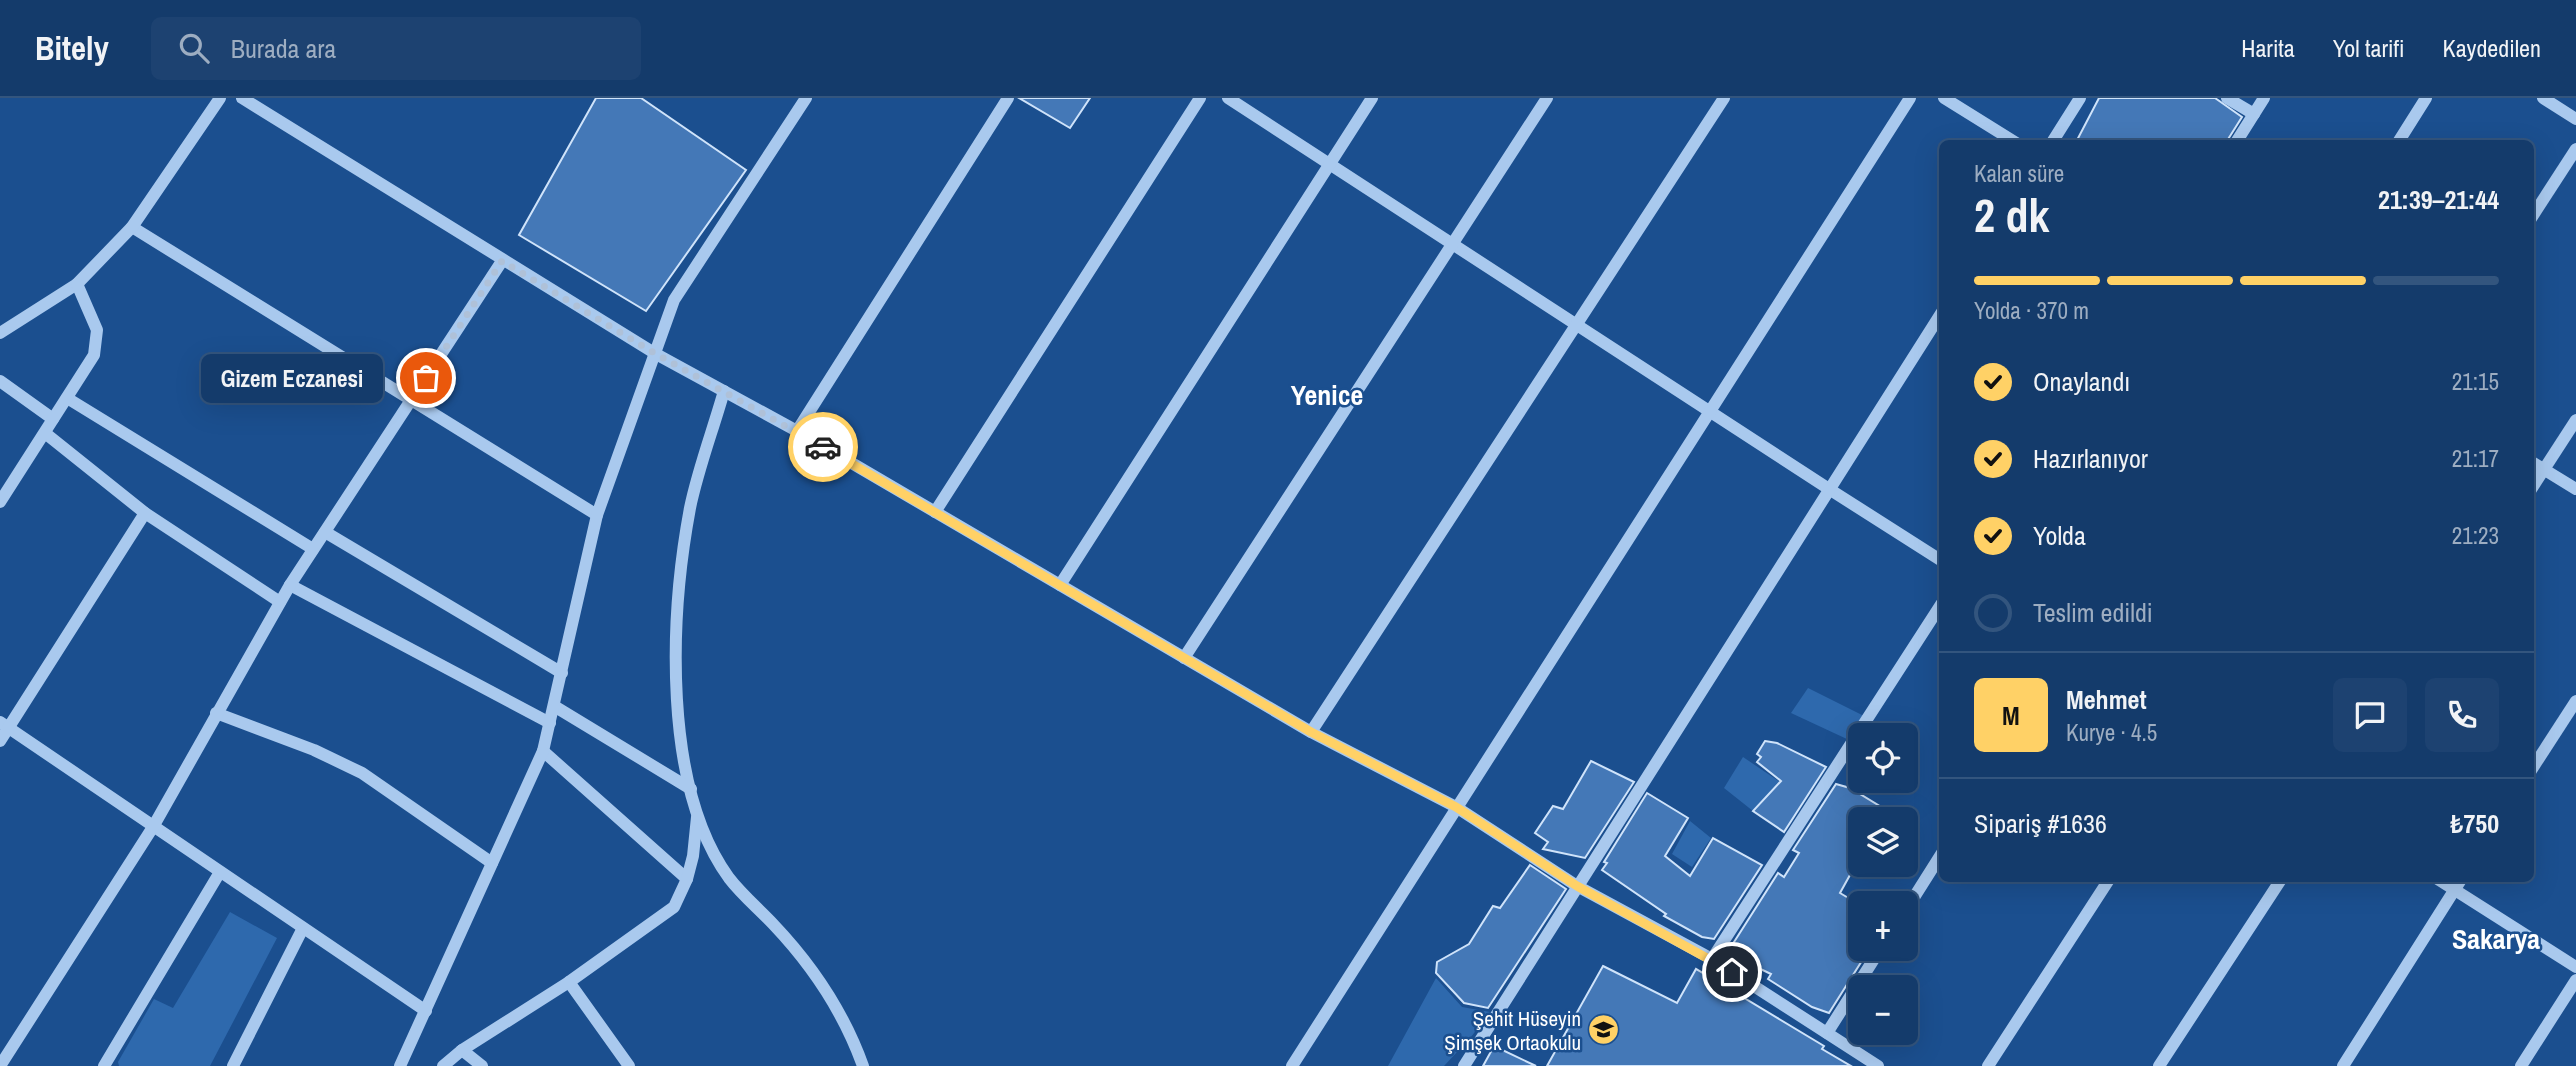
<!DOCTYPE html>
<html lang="tr">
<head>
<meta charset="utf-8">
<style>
  :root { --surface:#143b6b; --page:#1d4271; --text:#f1f3f6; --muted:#9dadc1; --line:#33557e; --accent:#ffd166 }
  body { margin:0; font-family:"Archivo Narrow",sans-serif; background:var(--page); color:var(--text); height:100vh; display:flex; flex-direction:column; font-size:26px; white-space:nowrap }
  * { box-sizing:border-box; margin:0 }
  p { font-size:23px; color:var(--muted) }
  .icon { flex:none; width:38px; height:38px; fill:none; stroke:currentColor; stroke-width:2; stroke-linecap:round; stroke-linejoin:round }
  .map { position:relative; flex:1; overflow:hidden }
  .panel { position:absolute; left:1939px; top:42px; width:595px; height:742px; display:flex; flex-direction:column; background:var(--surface); border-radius:10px; box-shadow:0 7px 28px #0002,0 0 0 2px var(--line) }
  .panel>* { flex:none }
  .controls { position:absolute; left:1848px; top:625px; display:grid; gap:14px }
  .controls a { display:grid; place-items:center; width:70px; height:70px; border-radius:10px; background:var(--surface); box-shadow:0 7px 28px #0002,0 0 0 2px var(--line); font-size:35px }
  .pin { position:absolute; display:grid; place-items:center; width:60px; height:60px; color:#fff; margin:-30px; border:4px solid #fff; border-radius:50%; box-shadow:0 2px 7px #0007 }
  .courier { position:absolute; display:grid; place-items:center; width:70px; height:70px; margin:-35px; border:5px solid #ffd166; border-radius:50%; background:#fff; color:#222; box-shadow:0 2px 9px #0007 }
  .bubble { position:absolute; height:49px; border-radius:10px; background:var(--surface); box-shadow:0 7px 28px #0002,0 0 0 2px var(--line); font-size:23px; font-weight:700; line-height:49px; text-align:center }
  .overview em { font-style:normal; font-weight:700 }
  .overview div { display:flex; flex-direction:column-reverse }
  .overview { display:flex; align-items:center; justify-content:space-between; height:119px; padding:0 35px }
  h1 { font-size:46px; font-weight:700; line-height:52px }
  .bar { display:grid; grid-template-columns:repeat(4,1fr); gap:10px 7px; align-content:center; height:84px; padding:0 35px }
  .bar i { height:9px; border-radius:5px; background:var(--line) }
  .bar .selected { background:var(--accent) }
  .bar p { grid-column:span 4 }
  .line { display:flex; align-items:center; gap:18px; padding:0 35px; border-top:2px solid var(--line) }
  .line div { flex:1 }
  .round { display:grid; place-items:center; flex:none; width:74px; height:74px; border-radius:10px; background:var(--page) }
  ol { padding:0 35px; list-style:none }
  li { display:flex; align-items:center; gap:21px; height:77px }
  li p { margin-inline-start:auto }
  li .icon { padding:7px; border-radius:50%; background:var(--accent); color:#111; stroke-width:4 }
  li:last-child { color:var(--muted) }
  li i { width:38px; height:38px; border:4px solid var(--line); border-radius:50% }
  header { display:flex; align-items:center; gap:42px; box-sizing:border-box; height:98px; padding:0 35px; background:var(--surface); border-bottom:2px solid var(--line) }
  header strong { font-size:33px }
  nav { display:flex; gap:38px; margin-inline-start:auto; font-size:24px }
  .search { width:490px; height:63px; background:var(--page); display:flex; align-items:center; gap:18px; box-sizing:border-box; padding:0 24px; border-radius:10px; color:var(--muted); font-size:26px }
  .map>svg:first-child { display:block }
</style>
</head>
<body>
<header>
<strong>Bitely</strong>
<div class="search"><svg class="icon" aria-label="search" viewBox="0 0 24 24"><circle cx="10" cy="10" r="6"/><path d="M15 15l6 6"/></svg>Burada ara</div>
<nav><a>Harita</a><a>Yol tarifi</a><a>Kaydedilen</a></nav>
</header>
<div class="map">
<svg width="2576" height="968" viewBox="0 0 2576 968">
  <rect width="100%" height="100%" fill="#1b4f8f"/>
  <g fill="#2e69ad">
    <path d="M1808,590L1866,619L1849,642L1791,615Z"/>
    <path d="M1743,659L1780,684L1753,713L1724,690Z"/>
    <path d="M1690,723L1711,740L1692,769L1672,756Z"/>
    <path d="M230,814L277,840L210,968H119L118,964L154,901L173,910Z"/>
    <path d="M1436,880L1462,909L1490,914L1471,939L1444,968H1388Z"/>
  </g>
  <g fill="#4478b7" stroke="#cfe3fa" stroke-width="2">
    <path d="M596,0H641L746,72L646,213L519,137Z"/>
    <path d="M1019,0H1090L1070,30Z"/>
    <path d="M2099,0H2215L2242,19L2225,46H2075Z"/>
    <path d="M1765,643L1777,645L1826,669L1784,734L1753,713L1781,683L1757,664L1761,659L1757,656Z"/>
    <path d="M1591,663L1634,684L1585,760L1543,751L1548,744L1535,735L1553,708L1563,711Z"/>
    <path d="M1836,686L1850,690L1901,721H1860V759L1840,795L1860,807V850H1870L1829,915L1812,909L1768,881L1771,876L1727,855L1778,775L1784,779L1799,755L1793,752Z"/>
    <path d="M1647,695L1688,720L1665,758L1690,778L1713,740L1762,767L1714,841L1702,839L1664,818L1666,816L1602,772L1607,765L1604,764Z"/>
    <path d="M1530,767L1566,791L1488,910L1464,905L1436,875L1437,864L1469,846L1493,808L1500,810Z"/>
    <path d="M1603,868L1677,905L1696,871L1824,948L1822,951L1851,968H1547Z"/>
    <path d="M1494,948L1536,968H1483Z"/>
  </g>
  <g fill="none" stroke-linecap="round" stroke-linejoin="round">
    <g stroke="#a9c9ee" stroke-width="12">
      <path d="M242,0L656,256L797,333L1311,634L1456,709L1577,788L1712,861L1878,968"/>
      <path d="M1228,0L1829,391L1942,463"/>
      <path d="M1944,0L2018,46"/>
      <path d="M2227,0L2254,16"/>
      <path d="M2543,0L2576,21"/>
      <path d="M2051,46L2080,0"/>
      <path d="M2235,46L2264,0"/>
      <path d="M2397,46L2426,0"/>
      <path d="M2530,122L2576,51"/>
      <path d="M132,129L597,417"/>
      <path d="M0,235L77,186L132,129L220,0"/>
      <path d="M0,283L53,321"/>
      <path d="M724,293C713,332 698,371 690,410C670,517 662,688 729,780C742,797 759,811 773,826C812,867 844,915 863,968"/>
      <path d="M67,300L313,451"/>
      <path d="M797,333L1008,0"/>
      <path d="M45,335L145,415L280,504"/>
      <path d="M2530,363L2576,391"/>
      <path d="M2530,393L2576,322"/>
      <path d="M0,404L94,257L97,232L77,186"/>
      <path d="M935,414L1200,0"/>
      <path d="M325,434L562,575"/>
      <path d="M290,487L550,625"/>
      <path d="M1060,487L1372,0"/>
      <path d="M1184,560L1547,0"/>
      <path d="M554,608L691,691"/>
      <path d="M216,615L314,652L362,675L492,765"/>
      <path d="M0,624L426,913"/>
      <path d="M1311,634L1724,0"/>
      <path d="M0,643L145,415"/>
      <path d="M543,653L687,781"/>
      <path d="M2530,674L2576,603"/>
      <path d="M2436,780L2576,869"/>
      <path d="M1906,812L1942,755"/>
      <path d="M1712,861L1942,505"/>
      <path d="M569,884L629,968"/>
      <path d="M1827,935L1881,850"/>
      <path d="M462,952L482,968"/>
      <path d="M0,968L153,729L290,487L502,163"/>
      <path d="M104,968L220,774"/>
      <path d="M233,968L303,830"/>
      <path d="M400,968L543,653L597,417L674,202L806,0"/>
      <path d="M443,968L462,952L569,884L674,809L687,781L693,758L697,719"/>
      <path d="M1292,968L1910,0"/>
      <path d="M1464,968L1942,214"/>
      <path d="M1988,968L2110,780"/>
      <path d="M2159,968L2282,780"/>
      <path d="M2343,968L2462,780"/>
      <path d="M2521,968L2576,882"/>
    </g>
  </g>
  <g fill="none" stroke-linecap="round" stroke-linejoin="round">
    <path stroke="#afc1d8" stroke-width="7" stroke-dasharray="0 12.6" d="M426,280L502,163L656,256L823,349"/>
    <path stroke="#ffd166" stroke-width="9" d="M823,349L1311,634L1456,709L1577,788L1732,874"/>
  </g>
  <defs>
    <symbol id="school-disc" viewBox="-11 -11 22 22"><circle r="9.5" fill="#ffd166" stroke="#1b4f8f"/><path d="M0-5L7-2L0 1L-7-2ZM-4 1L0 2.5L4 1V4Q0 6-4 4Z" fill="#111"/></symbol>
  </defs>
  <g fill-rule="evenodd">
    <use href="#school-disc" x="1586" y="914" width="35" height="35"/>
  </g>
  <g text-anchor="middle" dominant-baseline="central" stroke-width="5" stroke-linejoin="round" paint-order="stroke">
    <g font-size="21" fill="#fff" stroke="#1b4f8f" text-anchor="end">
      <text x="1581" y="920">Şehit Hüseyin<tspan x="1581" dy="24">Şimşek Ortaokulu</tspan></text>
    </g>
    <g font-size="28" font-weight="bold" fill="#fff" stroke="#1b4f8f">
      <text x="1327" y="297">Yenice</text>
      <text x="2496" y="841">Sakarya</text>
    </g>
  </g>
</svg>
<div class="controls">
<a><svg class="icon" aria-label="locate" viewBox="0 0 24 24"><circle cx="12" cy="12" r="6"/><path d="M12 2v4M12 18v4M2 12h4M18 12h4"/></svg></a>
<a><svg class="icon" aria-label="layers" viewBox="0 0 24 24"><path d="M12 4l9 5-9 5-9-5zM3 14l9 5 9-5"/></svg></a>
<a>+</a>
<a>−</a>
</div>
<div class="pin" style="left:426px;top:280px;background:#ea580c"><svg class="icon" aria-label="bag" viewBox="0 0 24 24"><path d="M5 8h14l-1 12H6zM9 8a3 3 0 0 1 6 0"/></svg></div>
<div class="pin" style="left:1732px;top:874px;background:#1f2937"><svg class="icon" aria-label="home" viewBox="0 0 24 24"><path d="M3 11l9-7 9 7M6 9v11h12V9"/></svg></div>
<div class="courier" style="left:823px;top:349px"><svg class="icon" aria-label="car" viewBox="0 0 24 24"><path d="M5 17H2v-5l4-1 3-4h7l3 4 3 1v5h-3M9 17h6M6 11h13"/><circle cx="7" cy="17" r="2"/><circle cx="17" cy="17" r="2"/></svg></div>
<div class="bubble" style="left:201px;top:256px;width:182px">Gizem Eczanesi</div>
<section class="panel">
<div class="overview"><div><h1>2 dk</h1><p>Kalan süre</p></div><em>21:39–21:44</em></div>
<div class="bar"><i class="selected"></i><i class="selected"></i><i class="selected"></i><i></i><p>Yolda · 370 m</p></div>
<ol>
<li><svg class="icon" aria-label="check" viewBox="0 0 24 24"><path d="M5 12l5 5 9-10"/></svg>Onaylandı<p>21:15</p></li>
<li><svg class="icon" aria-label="check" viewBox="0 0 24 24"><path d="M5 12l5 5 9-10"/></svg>Hazırlanıyor<p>21:17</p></li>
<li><svg class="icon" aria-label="check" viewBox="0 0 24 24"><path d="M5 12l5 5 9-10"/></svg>Yolda<p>21:23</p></li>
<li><i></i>Teslim edildi</li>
</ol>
<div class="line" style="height:126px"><b class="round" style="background:var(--accent);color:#111">M</b><div><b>Mehmet</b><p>Kurye · 4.5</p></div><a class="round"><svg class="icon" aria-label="chat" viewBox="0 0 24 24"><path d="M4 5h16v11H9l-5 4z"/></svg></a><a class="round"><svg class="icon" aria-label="phone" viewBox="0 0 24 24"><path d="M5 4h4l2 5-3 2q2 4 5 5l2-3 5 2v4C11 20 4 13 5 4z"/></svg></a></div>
<div class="line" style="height:91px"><div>Sipariş #1636</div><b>₺750</b></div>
</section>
</div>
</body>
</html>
